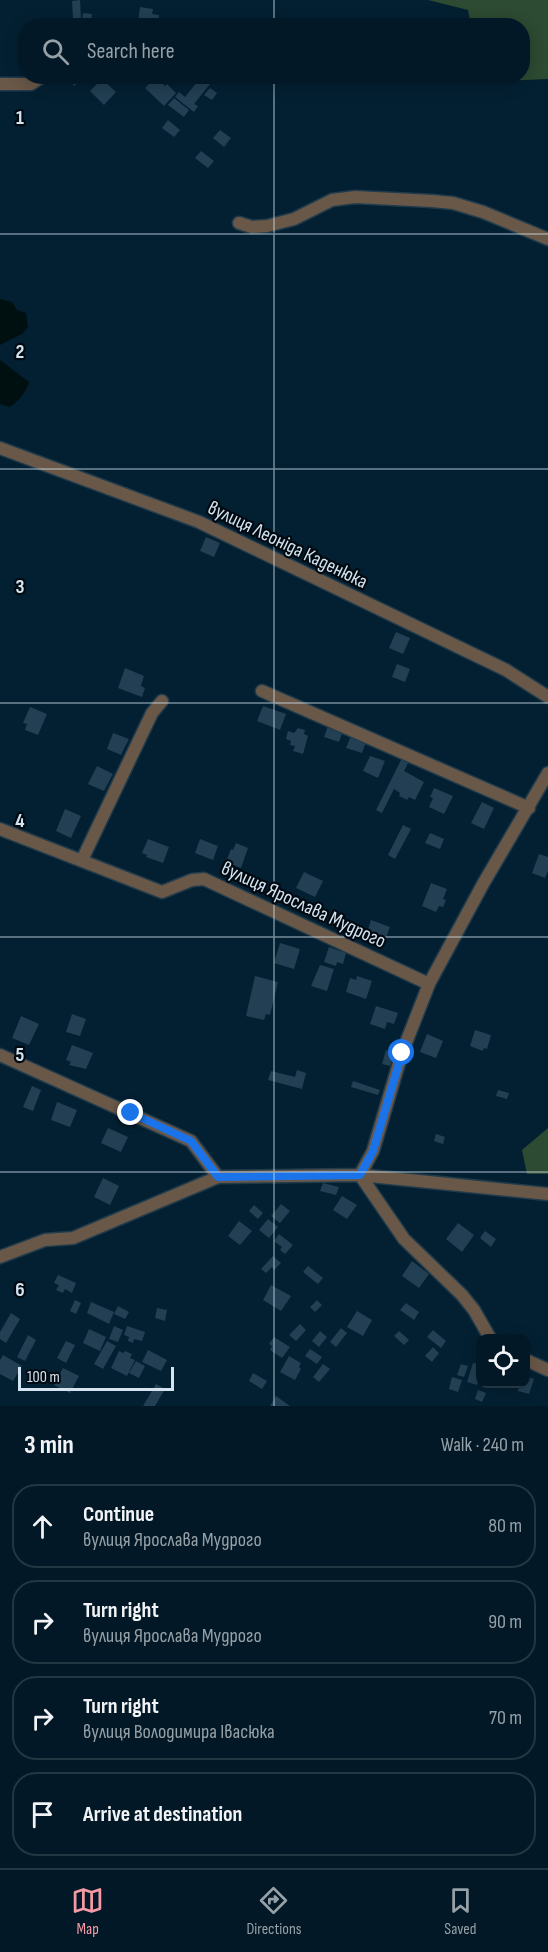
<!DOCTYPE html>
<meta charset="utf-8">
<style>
body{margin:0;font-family:"Sofia Sans Condensed",sans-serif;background:#0c212e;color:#f1f3f6}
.controls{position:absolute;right:18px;bottom:18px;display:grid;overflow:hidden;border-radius:12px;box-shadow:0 3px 15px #0003}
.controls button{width:54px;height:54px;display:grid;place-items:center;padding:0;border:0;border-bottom:2px solid #233743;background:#021826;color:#f1f3f6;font:30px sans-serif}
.scale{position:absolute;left:18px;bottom:15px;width:156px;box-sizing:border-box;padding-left:6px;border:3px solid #d3e3ef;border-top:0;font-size:16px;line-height:21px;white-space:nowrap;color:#d3e3ef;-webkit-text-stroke:4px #010911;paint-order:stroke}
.stop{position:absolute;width:18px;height:18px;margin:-14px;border:4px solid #1a73e8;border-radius:50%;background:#fff}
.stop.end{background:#1a73e8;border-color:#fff;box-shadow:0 2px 6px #0008}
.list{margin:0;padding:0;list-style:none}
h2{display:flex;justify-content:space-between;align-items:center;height:78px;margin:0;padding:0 24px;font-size:26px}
h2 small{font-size:20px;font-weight:400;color:#96a0a7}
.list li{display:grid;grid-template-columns:39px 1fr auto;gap:18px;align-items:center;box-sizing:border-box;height:84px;margin:0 12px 12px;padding:0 12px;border:2px solid #233743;border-radius:24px}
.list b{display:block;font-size:22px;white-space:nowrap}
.list p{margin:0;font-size:20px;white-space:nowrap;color:#96a0a7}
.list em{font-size:20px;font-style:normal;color:#96a0a7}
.icon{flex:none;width:33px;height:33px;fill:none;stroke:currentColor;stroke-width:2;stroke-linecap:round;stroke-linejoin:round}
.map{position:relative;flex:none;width:548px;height:1406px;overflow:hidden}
.search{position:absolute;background:#021826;box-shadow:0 3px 15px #0003;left:18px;right:18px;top:18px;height:66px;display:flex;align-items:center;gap:15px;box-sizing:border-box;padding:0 21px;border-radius:24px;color:#96a0a7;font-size:22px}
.sheet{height:462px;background:#021826}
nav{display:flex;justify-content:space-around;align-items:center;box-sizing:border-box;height:84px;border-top:2px solid #233743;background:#021826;font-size:16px;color:#96a0a7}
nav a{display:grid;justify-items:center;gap:3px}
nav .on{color:#f49aa5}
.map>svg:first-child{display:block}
.green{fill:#2d4a32}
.water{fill:#001010}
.building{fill:#223f53}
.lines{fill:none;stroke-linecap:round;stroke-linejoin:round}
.street-casing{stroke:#203b4c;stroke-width:15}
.street{stroke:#695848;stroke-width:12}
.route{stroke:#1a73e8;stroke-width:8}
.grid{fill:none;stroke:#d3e3ef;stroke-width:1.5;stroke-opacity:0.55}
.labels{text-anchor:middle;stroke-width:4.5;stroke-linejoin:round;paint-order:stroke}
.street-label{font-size:20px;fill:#d3e3ef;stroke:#010911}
.grid-label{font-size:20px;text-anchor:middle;font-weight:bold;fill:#d3e3ef;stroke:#010911;stroke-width:4.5;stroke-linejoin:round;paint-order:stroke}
</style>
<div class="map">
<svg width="548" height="1406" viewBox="0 0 548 1406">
<rect width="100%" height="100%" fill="#032032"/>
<!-- green -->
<path class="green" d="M428,0H548V79L482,82L481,77L522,76V26L471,25L468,10Z
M548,1128V1174H527L522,1150Z"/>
<!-- water -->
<path class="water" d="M0,299L12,302L17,310L26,313L28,327L22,334L0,345Z
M0,360L29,382C28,390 17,404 9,407L0,404Z"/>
<!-- building -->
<path class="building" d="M80,0L81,18L73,19L72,1Z
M140,7L153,9L152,14L159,15L158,26H147V23L138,22Z
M83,13L92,14L91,21L82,20Z
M67,76H80L82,80L74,86Z
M118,76H131L124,84L117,78Z
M156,77L165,86L167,84L176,93L164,106L145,88Z
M201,77L210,84L194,104L198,106L194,112L175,97L179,92L185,97Z
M102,79L116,92L104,105L90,91Z
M210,88L217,93L212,100L204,95Z
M174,98L189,110L184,117L168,105Z
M168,120L180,130L174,137L162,128Z
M220,130L231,138L224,147L213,138Z
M201,151L214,161L208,168L195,158Z
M206,537L220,543L214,557L200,551Z
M396,632L410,638L403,654L389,648Z
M397,664L410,669L405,682L392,677Z
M125,668L144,676L141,686L145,688L142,697L118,688Z
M263,706L286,714L280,730L257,721Z
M30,707L47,714L38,735L25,730L27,724L23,723Z
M328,726L343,731L339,742L324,737Z
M298,728L305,730L304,734L308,736L303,754L293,751L295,746L290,745L291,741L286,739L288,731L294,733Z
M113,733L129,739L121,755L107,749Z
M351,736L366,742L362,753L346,748Z
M370,756L385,761L378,778L363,771Z
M402,758L409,761L404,771L424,782L415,800L409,797L407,800L399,796L400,793L394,789L382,813L376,810Z
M97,766L113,774L104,791L88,784Z
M434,788L453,796L444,814L429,807L433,798L430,797Z
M482,802L494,808L484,829L471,823Z
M65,809L81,816L71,838L56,831Z
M403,825L411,829L395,859L388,855Z
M430,833L444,839L440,849L425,843Z
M148,839L169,847L163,863L146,857L147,855L142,853Z
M200,839L218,846L213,860L195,853Z
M236,843L248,848L241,868L226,862L231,849L233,850Z
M539,854L548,857V871L545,878L532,873Z
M304,872L323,881L315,897L296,888Z
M431,883L447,889L443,899L446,900L443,907L439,906L436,912L422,906Z
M371,920L390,927L384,943L366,936Z
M280,943L300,949L294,969L274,963Z
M329,947L346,953L343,964L337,962L336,966L324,962Z
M320,965L334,969L327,991L311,986Z
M255,976L278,982L270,1015L266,1014L264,1020L246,1016Z
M357,976L372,981L366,999L346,992L350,978L356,980Z
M376,1006L398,1013L394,1024L387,1022L385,1029L370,1024Z
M72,1014L86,1019L80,1036L66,1032Z
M21,1016L39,1024L29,1045L12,1038Z
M475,1030L491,1035L487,1049L484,1048L483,1051L470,1046Z
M427,1034L443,1041L436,1058L420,1052Z
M72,1045L93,1053L86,1069L69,1065L71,1062L66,1060Z
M386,1050L394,1053L390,1066L382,1064Z
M297,1070L306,1073L302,1089L268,1080L271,1071L295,1077Z
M353,1081L380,1090L378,1095L351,1087Z
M32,1086L41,1090L33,1111L23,1107Z
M498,1090L509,1093L507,1099L496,1096Z
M57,1102L77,1110L70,1127L51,1120Z
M108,1128L128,1137L121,1152L101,1143Z
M436,1134L445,1137L443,1144L434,1141Z
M103,1178L119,1186L110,1205L94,1197Z
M323,1183L339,1187L336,1195L320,1191Z
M342,1196L357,1205L347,1219L333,1210Z
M281,1204L290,1211L280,1223L271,1216Z
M254,1205L263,1213L258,1219L249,1211Z
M268,1219L278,1227L269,1238L259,1230Z
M239,1221L252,1231L240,1245L228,1236Z
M458,1223L474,1235L462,1252L446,1239Z
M485,1231L496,1239L491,1247L480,1238Z
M279,1234L293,1245L285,1254L280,1250L282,1247L274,1241Z
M273,1256L281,1263L274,1270L272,1267L266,1273L261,1269Z
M412,1261L429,1274L419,1288L402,1276Z
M308,1266L323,1278L318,1284L303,1272Z
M58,1275L76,1283L72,1293L65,1289L63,1293L56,1290L59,1285L54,1283Z
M271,1285L291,1296L281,1311L263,1300Z
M75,1300L81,1303L76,1314L70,1311Z
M317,1300L322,1305L315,1312L310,1307Z
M91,1302L114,1312L109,1324L87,1313Z
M406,1303L419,1312L414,1320L400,1310Z
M118,1306L129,1312L125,1319L114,1314Z
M157,1308L167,1310L165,1321L155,1318Z
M357,1311L372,1320L363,1336L347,1327Z
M11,1313L20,1319L6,1343L0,1339V1332Z
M300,1324L306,1330L296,1341L289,1335Z
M114,1326L123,1330L118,1342L109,1339Z
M127,1326L145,1332L142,1341L134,1339L133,1343L128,1341L129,1337L124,1335Z
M341,1328L347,1333L336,1347L330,1342Z
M89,1329L106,1337L100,1351L83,1343Z
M433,1330L446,1341L441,1348L427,1337Z
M320,1331L327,1337L319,1347L312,1341Z
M399,1331L409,1340L404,1345L394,1336Z
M28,1335L36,1340L25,1361L17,1357Z
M274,1337L290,1347L282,1358L270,1350L272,1346L269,1344Z
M66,1341L75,1345L66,1363L57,1358Z
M107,1341L116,1346L103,1369L94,1364Z
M433,1347L439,1353L432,1362L425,1356Z
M310,1349L322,1357L317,1364L305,1356Z
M148,1350L167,1360L161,1371L142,1362Z
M119,1351L123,1353L125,1351L132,1354L130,1358L135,1360L127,1376L111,1368Z
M3,1355L22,1366L13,1381L0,1374V1360Z
M289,1356L301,1363L299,1367L301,1369L295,1380L280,1372Z
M136,1361L145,1366L139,1378L129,1373Z
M473,1363L480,1365V1375L477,1385L467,1382Z
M323,1364L330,1369L319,1382L313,1377Z
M461,1364L468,1366L464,1377L457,1375Z
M63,1368L79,1376L70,1393L54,1385Z
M253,1373L267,1381L262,1389L249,1381Z
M526,1376L534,1379L529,1394L518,1391L520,1384H526Z
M452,1377L462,1380L458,1392L449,1389Z
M156,1384L165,1389L155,1406H143Z
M478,1390L486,1393L482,1402L475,1399Z
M276,1396L290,1406H270Z"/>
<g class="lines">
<defs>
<path id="street" d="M0,84H31L43,76
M239,223L252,227L267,226L294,219L332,200L355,197L432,201L453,203L483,212L548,239
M0,448L199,522L506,670L548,697
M262,691L529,808
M0,829L162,892L192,880L204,879L429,984
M82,860L152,713L162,701
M0,1055L191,1141L218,1177
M0,1257L45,1240L73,1238L218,1177L360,1175L548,1194
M490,1338L474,1310L462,1295L404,1239L360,1175L373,1151L402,1053L429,984L483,884L548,773
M526,1360L548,1370"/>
</defs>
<!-- street casing -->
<use href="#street" class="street-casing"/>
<!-- street -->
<use href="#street" class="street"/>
</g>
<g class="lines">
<!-- route -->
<path class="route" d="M131,1113L191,1141L218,1177L360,1175L373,1151L402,1053"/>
</g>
<!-- grid -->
<path class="grid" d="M274,0V26M274,76V1406M0,234H548M0,469H548M0,703H548M0,937H548M0,1172H548"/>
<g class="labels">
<!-- street labels -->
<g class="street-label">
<text transform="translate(288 544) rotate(26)" y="7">вулиця Леоніда Каденюка</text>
<text transform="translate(304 904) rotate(25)" y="7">вулиця Ярослава Мудрого</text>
</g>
</g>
<g class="grid-label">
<text x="20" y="124">1</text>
<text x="20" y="358">2</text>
<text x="20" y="593">3</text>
<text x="20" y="827">4</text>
<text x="20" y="1061">5</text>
<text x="20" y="1296">6</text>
</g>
</svg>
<div class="controls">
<button><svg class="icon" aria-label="locate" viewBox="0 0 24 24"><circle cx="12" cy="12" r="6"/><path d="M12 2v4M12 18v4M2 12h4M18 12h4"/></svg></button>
</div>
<div class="scale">100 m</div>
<div class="stop" style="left:402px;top:1053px"></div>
<div class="stop end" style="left:131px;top:1113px"></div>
<div class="search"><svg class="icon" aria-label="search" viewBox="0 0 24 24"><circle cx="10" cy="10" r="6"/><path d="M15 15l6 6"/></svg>Search here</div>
</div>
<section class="sheet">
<h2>3 min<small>Walk · 240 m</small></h2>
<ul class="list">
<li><svg class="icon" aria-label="ahead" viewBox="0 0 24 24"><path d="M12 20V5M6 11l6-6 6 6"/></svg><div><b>Continue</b><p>вулиця Ярослава Мудрого</p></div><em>80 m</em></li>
<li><svg class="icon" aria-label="right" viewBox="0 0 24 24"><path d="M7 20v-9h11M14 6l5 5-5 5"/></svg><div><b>Turn right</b><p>вулиця Ярослава Мудрого</p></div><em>90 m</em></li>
<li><svg class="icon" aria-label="right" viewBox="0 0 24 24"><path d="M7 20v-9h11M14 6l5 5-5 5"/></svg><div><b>Turn right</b><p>вулиця Володимира Івасюка</p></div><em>70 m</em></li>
<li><svg class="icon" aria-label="arrive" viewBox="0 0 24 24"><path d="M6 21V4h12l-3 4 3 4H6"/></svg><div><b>Arrive at destination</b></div></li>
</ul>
</section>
<nav>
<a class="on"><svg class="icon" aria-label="map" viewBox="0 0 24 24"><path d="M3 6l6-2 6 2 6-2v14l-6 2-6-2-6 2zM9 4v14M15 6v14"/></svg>Map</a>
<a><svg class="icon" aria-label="directions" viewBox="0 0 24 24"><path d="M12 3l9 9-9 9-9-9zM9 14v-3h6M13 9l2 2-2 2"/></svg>Directions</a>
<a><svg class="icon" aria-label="saved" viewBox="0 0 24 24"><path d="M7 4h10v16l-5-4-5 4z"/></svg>Saved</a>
</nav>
